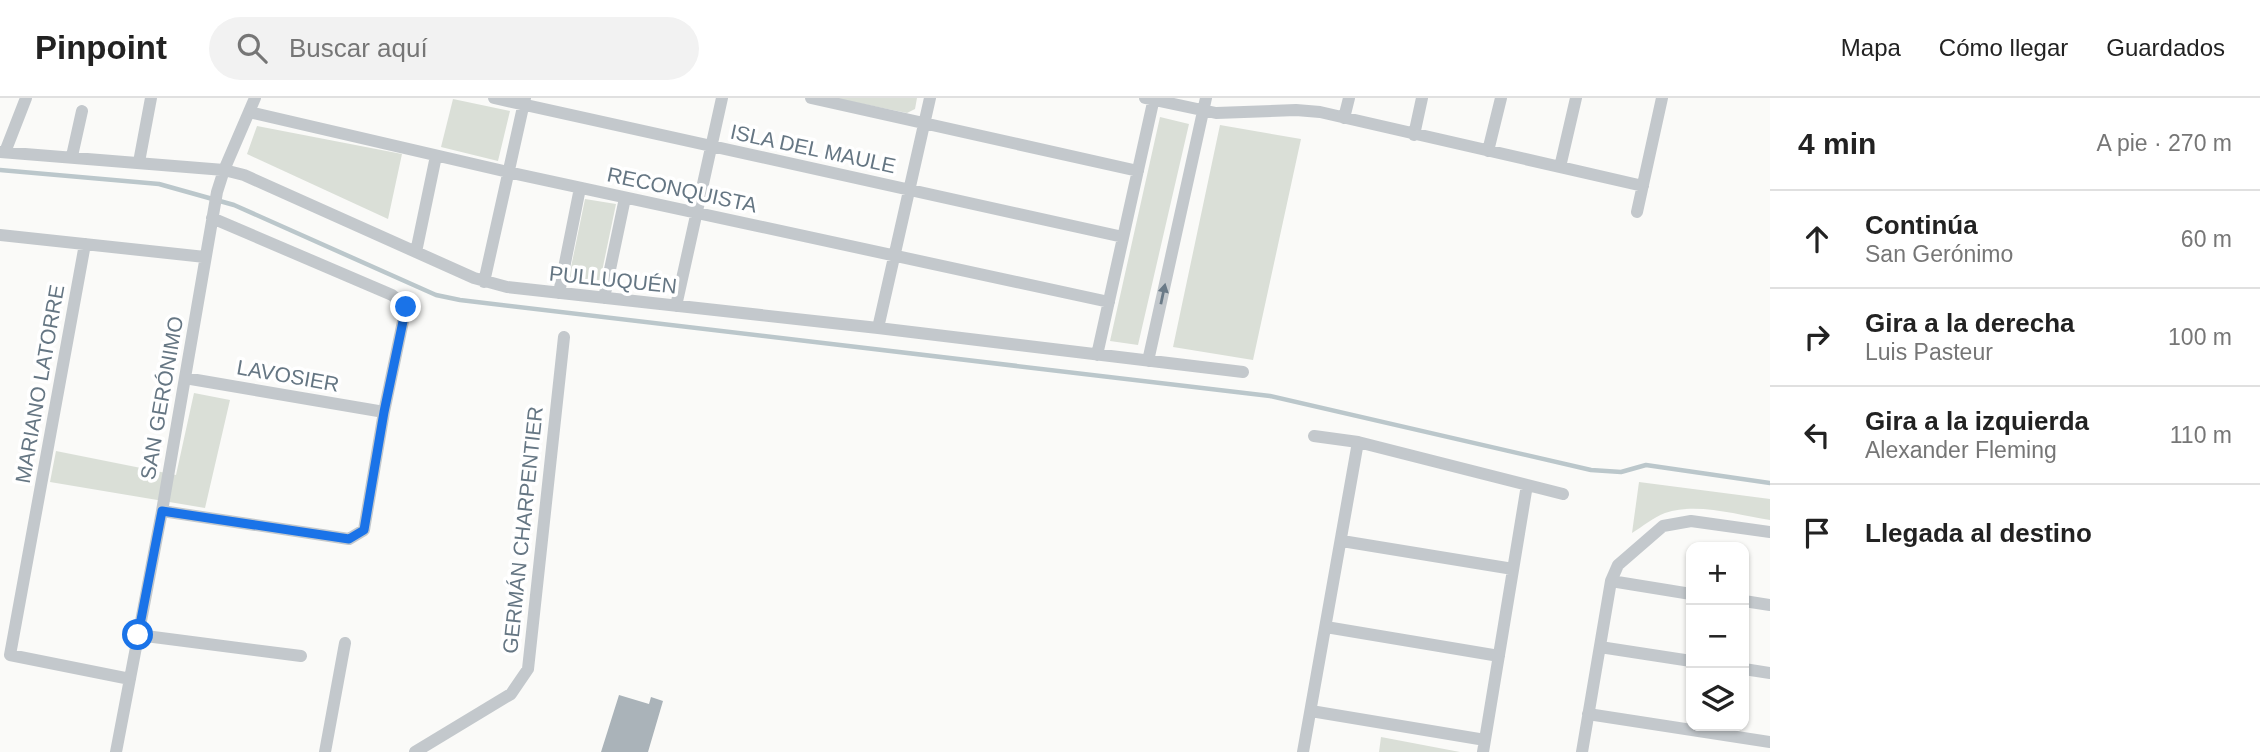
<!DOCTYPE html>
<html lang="es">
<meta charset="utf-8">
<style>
body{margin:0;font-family:Helvetica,sans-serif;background:#f2f2f2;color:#222}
.controls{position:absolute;right:21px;bottom:21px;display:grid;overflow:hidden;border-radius:14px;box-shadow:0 2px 5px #0004}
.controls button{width:63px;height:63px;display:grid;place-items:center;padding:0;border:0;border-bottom:2px solid #e0e0e0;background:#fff;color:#222;font:35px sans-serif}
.stop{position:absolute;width:21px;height:21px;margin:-16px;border:5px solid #1a73e8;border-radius:50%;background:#fff}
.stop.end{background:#1a73e8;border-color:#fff;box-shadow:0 2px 7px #0008}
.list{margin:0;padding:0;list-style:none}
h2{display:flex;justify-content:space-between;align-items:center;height:91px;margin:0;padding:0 28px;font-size:30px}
h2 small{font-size:23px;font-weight:400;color:#767676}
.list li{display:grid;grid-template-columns:46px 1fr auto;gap:21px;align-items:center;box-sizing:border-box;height:98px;padding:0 28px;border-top:2px solid #e0e0e0}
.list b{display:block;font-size:26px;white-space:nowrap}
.list p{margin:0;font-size:23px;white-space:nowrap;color:#767676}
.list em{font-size:23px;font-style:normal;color:#767676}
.icon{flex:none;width:38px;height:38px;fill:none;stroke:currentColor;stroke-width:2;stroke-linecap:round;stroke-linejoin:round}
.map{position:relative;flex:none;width:1770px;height:654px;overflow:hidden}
header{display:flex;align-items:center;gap:42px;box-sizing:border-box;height:98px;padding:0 35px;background:#fff;border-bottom:2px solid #e0e0e0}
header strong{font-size:33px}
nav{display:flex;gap:38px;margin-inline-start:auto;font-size:24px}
.search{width:490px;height:63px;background:#f2f2f2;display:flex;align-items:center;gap:18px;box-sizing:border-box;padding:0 24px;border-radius:38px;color:#767676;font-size:26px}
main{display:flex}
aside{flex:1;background:#fff}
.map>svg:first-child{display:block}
.green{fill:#dadfd7}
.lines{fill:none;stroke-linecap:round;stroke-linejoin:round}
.stream{stroke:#bbc7cb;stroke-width:4.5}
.building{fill:#aab3b9}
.street{stroke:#c3c8cc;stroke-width:12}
.oneway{fill:#6a7a87}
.route{stroke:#1a73e8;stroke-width:9}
.labels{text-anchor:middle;stroke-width:7;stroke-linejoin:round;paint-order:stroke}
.street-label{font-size:21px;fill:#657683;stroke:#fff}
</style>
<header>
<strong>Pinpoint</strong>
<div class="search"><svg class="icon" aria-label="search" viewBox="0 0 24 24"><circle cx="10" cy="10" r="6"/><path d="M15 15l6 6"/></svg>Buscar aquí</div>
<nav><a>Mapa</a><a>Cómo llegar</a><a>Guardados</a></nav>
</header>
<main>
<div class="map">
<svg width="1770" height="654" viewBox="0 0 1770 654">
<rect width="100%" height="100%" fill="#fafaf8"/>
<!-- green -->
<path class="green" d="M834,0H917L915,11L907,15Z
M453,1L510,13L498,63L441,49Z
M1160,19L1189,26L1138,247L1110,243Z
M1220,27L1301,41L1253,262L1173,249Z
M257,28L402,56L388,121L247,56Z
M585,101L616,106L600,183L569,179Z
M194,295L230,302L205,410L50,384L56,353L176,377Z
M1639,384L1770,401V422C1738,417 1697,404 1665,415C1654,419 1642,429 1632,435Z
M1381,639L1460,654H1379Z"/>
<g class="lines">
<!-- stream -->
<path class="stream" d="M0,72L159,86L234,107L436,197L460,202L1270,298L1591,372L1621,374L1646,367L1770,385"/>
</g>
<!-- building -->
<path class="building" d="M619,597L649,606L651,599L663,603L648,654H601Z"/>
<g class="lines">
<!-- street -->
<path class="street" d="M494,0L1123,139
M811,0L1138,73
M1145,0L1216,15L1296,12L1320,14L1643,88
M249,14L508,74L1109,204
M1344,20L1349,0
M1414,37L1422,0
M1488,53L1501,0
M0,54L224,72L244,77L474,180L507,189L878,230L1243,274
M5,54L26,0
M72,58L82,13
M139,64L151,0
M1560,69L1576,0
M1637,114L1662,0
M0,137L205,159
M85,146L10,557L130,581
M416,154L436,58
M484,184L525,0
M559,195L580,90
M604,200L625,100
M676,208L722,0
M878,230L930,0
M1097,257L1154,0
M1148,263L1206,0
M185,280L384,314
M1314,338L1358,344L1563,396
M162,413L349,441L364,432L384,314L406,209L392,197L212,120
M1342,443L1513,471
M1611,483L1691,496
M1744,503L1770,507
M1326,529L1499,558
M138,537L301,558
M1600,549L1691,563
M1744,571L1770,575
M1311,613L1485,642
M1588,616L1770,644
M116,654L162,413L217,94L224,72L255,0
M325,654L345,545
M415,654L511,596L528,571L564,239
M1303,654L1358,344
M1483,654L1527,387
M1582,654L1611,483L1618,467L1663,428L1691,423L1770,434"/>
</g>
<!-- one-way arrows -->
<defs><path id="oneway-solid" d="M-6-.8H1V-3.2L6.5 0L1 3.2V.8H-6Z" transform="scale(1.75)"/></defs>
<use class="oneway" href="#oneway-solid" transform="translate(1163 196) rotate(-78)"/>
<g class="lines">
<!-- route -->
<path class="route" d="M138,537L162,413L349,441L364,432L384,314L406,209"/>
</g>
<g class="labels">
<!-- street labels -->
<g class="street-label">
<text transform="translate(813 51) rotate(12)" y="7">ISLA DEL MAULE</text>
<text transform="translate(682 92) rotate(12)" y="7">RECONQUISTA</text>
<text transform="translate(613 182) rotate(6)" y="7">PULLUQUÉN</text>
<text transform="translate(288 278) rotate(10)" y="7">LAVOSIER</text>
<text transform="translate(40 286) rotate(-80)" y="7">MARIANO LATORRE</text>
<text transform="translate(162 300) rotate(-80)" y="7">SAN GERÓNIMO</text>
<text transform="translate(523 432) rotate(-84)" y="7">GERMÁN CHARPENTIER</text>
</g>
</g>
</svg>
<div class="controls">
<button>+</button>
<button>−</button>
<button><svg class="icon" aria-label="layers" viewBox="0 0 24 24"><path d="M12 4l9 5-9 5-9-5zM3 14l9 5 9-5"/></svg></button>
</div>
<div class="stop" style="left:138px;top:537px"></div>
<div class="stop end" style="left:406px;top:209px"></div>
</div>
<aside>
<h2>4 min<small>A pie · 270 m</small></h2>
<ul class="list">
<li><svg class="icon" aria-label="ahead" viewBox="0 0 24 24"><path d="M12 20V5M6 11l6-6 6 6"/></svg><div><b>Continúa</b><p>San Gerónimo</p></div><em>60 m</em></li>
<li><svg class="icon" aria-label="right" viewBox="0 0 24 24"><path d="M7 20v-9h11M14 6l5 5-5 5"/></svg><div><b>Gira a la derecha</b><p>Luis Pasteur</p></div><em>100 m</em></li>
<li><svg class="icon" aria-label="left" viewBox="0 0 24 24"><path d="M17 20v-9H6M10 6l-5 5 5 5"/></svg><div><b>Gira a la izquierda</b><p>Alexander Fleming</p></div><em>110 m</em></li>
<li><svg class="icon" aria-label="arrive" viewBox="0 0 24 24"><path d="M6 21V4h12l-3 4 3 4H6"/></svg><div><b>Llegada al destino</b></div></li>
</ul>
</aside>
</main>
